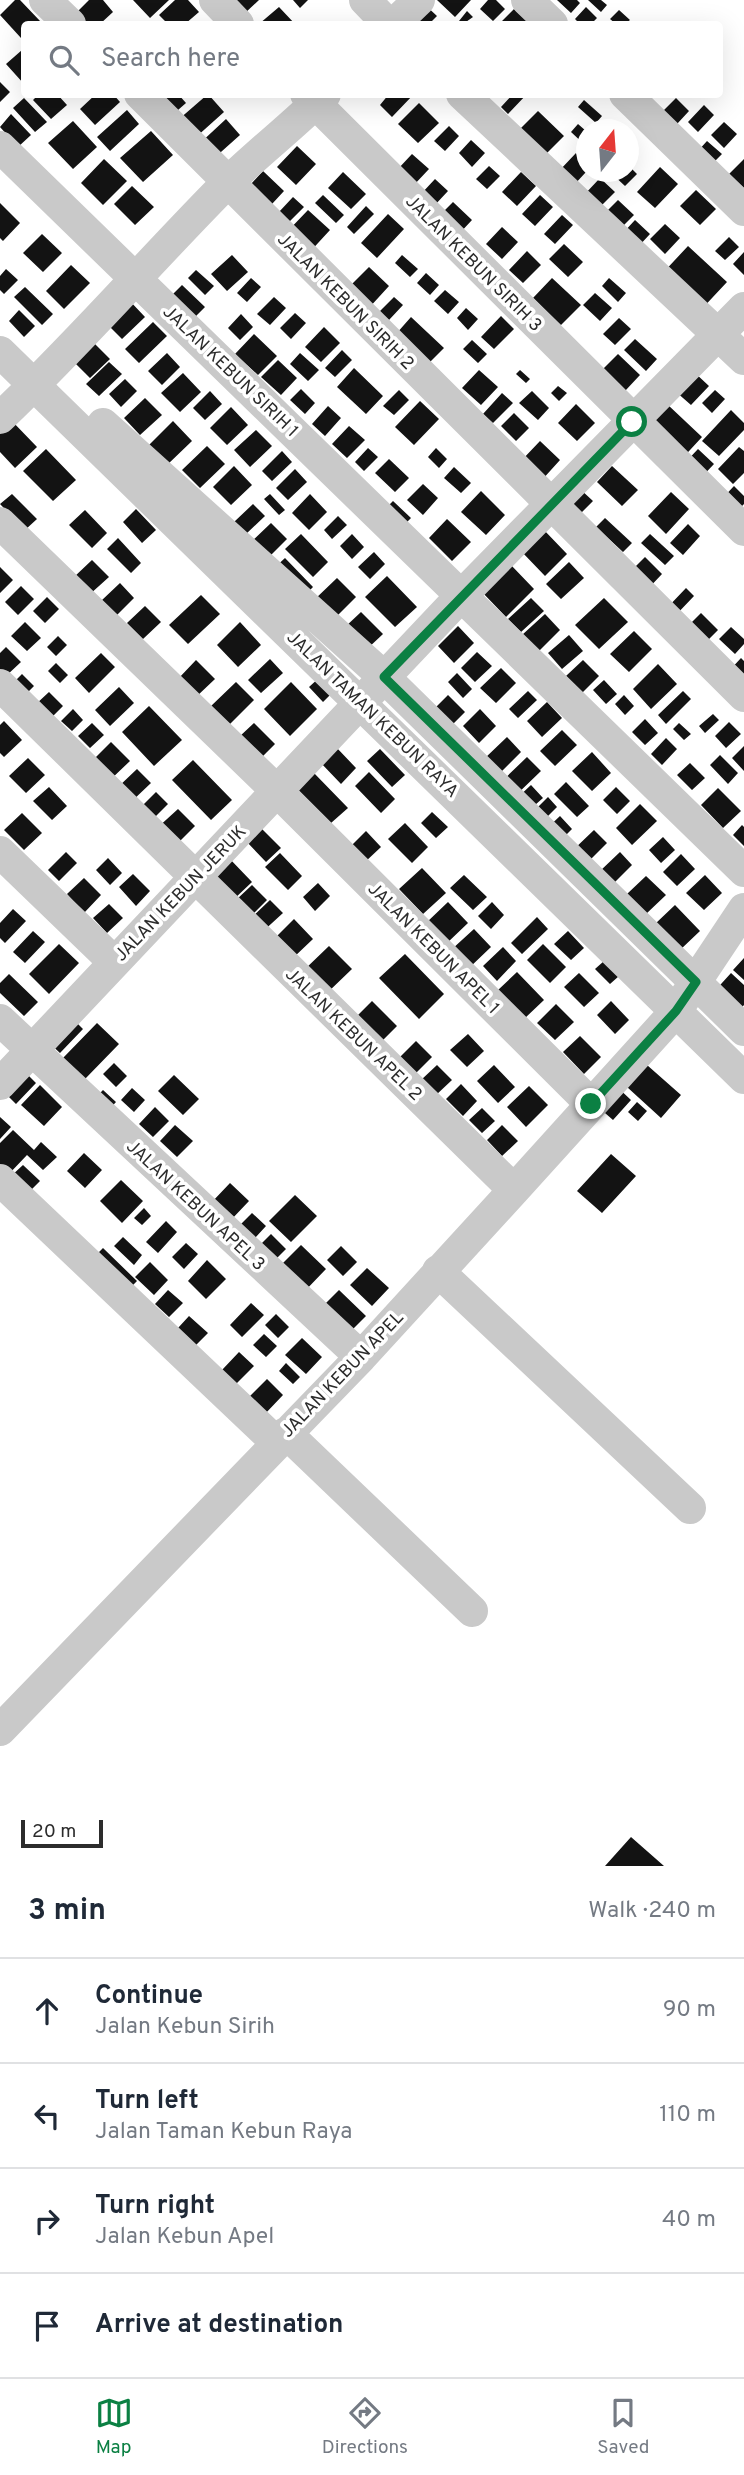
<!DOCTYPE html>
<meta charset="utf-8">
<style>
body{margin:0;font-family:Overpass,sans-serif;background:#f2f2f3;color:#1f2937}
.compass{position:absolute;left:576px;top:119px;width:63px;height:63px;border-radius:50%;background:#fff;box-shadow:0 7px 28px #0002;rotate:17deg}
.scale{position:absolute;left:21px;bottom:18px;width:82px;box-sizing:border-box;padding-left:7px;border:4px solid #2c2c2c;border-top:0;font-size:19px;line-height:24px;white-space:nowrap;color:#2c2c2c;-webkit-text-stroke:5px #fff;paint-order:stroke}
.stop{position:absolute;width:21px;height:21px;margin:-16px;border:5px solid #0b8043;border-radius:50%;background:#fff}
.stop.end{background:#0b8043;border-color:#fff;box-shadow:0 2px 7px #0008}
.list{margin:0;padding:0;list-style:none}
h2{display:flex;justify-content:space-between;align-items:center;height:91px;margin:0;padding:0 28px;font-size:30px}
h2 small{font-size:23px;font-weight:400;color:#747a83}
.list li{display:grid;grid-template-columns:46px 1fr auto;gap:21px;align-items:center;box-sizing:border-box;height:105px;padding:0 28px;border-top:2px solid #e0e1e3}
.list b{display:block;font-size:26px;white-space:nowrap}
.list p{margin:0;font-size:23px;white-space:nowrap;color:#747a83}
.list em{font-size:23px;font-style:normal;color:#747a83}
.icon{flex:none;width:38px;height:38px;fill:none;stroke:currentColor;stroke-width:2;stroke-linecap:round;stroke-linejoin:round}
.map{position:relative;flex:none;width:744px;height:1866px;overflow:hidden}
.search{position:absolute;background:#fff;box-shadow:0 7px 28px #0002;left:21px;right:21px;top:21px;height:77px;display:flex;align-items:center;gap:18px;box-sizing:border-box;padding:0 24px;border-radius:7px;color:#747a83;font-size:26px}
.sheet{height:511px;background:#fff}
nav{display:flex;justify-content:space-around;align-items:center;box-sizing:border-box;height:98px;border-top:2px solid #e0e1e3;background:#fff;font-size:19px;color:#747a83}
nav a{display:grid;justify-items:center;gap:4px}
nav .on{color:#0b8043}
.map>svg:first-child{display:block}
.building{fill:#131313}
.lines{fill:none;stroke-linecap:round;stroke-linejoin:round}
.minor{stroke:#c9c9c9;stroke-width:32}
.route{stroke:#0b8043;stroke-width:9}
.labels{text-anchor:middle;stroke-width:7;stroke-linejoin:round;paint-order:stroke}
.street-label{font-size:18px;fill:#2c2c2c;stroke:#fff}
</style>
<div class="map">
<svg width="744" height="1866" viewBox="0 0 744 1866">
<rect width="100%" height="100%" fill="#fff"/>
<!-- building -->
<path class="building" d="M15,0H20L40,21L36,24H24V35L21,38L0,15Z
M89,0H103L113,12L100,24H87L76,13Z
M133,0H169L150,18Z
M175,0H188L199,12L185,24H168L159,15Z
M230,0H259L244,14Z
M293,0H308L300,8Z
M437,0H471L455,17Z
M488,0H496L505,9L493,21L480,9Z
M557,0H577L580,3L571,13Z
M588,0H601L607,5L601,12Z
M423,3L437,16L429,24H411Z
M279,7L295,24H259Z
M586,7L597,18L591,24H580L575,19Z
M514,9L530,24H499Z
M619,10L630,20L625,24H616L610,19Z
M467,11L473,17L463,24L459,21Z
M22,50L24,53V84L6,64Z
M0,82L10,92L0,102Z
M39,94H57L67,105L51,119L33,100Z
M96,94H113L120,102L95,125L80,109Z
M155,94H178L186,103L170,117Z
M208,94L224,112L195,138L178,120Z
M389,94H414L392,117L380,105Z
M513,94H527L508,114L501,107Z
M24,98L47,122L35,132L13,108Z
M676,98L689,111L677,124L663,111Z
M584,100L602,116L596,123L578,107Z
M419,103L439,123L418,143L398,124Z
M704,105L714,115L698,132L688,122Z
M127,110L139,124L110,151L97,137Z
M538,111L564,136L545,155L519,130Z
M11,114L31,135L18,147L0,127Z
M226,119L240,135L212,160L198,145Z
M73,121L97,147L73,169L48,143Z
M612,121L621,130H604Z
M724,122L737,134L724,148L711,135Z
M578,124L586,131V146L571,132Z
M449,126L459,136L445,151L434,141Z
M151,131L173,155L143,182L120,158Z
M471,140L485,153L472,167L459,153Z
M707,141L722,154L711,165L697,152Z
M297,146L316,164L296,185L277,167Z
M576,153L586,163V172L574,185L559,171Z
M412,154L429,169L413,186L397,170Z
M104,159L127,181L103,205L81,183Z
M744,159V188L729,174Z
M628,165L637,174L625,186L610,172H628Z
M489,166L500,176L487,189L476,179Z
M660,167L678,184L655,208L637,192Z
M263,171L284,191L272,204L251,184Z
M343,172L366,194L351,209L328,188Z
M521,172L536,186L517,206L502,192Z
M600,178L615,192L598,209L584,195Z
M435,179L448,191L434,206L421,194Z
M132,186L154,207L135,225L114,204Z
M696,190L716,209L700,225L680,206Z
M323,195L344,215L336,223L315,203Z
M540,195L553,207L535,226L522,214Z
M293,197L304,207L289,222L278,213Z
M618,200L634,215L614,235L598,220Z
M453,202L472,220L458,235L439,216Z
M0,203L20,223L3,241L0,238Z
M366,206L374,214L354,234L347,227Z
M308,210L330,230L307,255L285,234Z
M388,214L404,229L377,258L361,243Z
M562,215L573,225L555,244L544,234Z
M635,220L650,234L637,248L622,234Z
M665,224L680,238L665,254L650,239Z
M502,227L518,242L502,259L486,244Z
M42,234L62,253L43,272L23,253Z
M729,237L739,247L725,260L715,251Z
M564,244L583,262L568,277L549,259Z
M688,246L727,282L698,313L660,276Z
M527,251L541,265L523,283L509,270Z
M744,252V275L733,264Z
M232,255L248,272L227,291L211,274Z
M402,255L418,269L410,277L395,263Z
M71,265L90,283L64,309L46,291Z
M369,267L389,286L368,309L347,289Z
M6,269L18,280L4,294L0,290V276Z
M196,270L214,286L205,295L188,278Z
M426,273L439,285L430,295L417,283Z
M251,278L261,287L247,302L237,293Z
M552,278L581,305L561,325L533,298Z
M609,278L626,293L618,302L602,286Z
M182,285L205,307L193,319L170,297Z
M25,287L53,314L42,325L14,297Z
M445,290L459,302L448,314L434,301Z
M595,293L612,308L600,321L583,305Z
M274,297L286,308L270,325L257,314Z
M394,297L403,305L389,320L379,312Z
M128,299L145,317L122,339L105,322Z
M466,308L478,319L468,330L457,318Z
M19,310L35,326L24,337L9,321Z
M295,313L306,323L291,339L280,328Z
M241,314L253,327L240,340L228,328Z
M501,316L514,329L494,349L481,337Z
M411,317L444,348L428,364L396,334Z
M619,318L631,329L615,345L603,334Z
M153,322L167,336L139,363L125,349Z
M324,327L340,343L321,362L305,347Z
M254,334L277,356L258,375L235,354Z
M635,339L657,359L646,371L624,350Z
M472,340L487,354L478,363L463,349Z
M95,344L110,359L90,378L75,363Z
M342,350L352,360L335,377L325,368Z
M167,353L180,367L162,385L148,371Z
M300,353L319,370L308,381L290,364Z
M618,354L640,375L625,391L602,370Z
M278,360L297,378L281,395L261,377Z
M109,362L122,374L99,396L86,384Z
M354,368L383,396L366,414L337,387Z
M479,370L498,387L481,405L462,388Z
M520,370L530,379L526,383L516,374Z
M694,372L709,386L691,405L675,391Z
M183,373L201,392L180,412L161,393Z
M125,379L137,391L121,407L109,394Z
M558,386L567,393L559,401L551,393Z
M301,389L315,403L305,414L290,400Z
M399,390L409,400L394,415L383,406Z
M715,390L725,399L712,413L702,403Z
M210,391L222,404L205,420L193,408Z
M532,391L549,408L538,420L519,403Z
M502,393L513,403L493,423L483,414Z
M145,398L162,415L140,435L124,418Z
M420,401L439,419L414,445L395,427Z
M576,404L595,423L577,441L558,423Z
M667,404L702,437L678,463L642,430Z
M328,406L341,418L325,436L312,424Z
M231,407L248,425L227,445L210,428Z
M731,410L744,423V430L719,456L702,441Z
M514,413L529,428L516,441L501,426Z
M10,419L37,447L15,468L0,452V429Z
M173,421L192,441L166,466L148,446Z
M349,426L365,440L347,458L332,444Z
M256,430L272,446L250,467L234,450Z
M540,441L560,460L541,481L521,461Z
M207,446L225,464L200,488L182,470Z
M739,447L744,451V473L733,484L718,469Z
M368,448L378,457L364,471L355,462Z
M436,448L447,459L439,468L428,457Z
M46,449L76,480L53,501L23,471Z
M698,449L714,464L696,483L680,468Z
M282,451L292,462L272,481L262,471Z
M389,459L409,478L395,492L375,473Z
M234,466L252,485L231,505L213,487Z
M612,466L638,490L622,506L597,482Z
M454,467L471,483L461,493L444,478Z
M295,469L307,482L288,500L276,488Z
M423,484L438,498L423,515L407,500Z
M734,486L744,496V504L733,515L719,502Z
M580,489L593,501L580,514L567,502Z
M481,491L505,515L486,535L461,512Z
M671,492L689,509L666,534L648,516Z
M12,494L37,519L25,530L0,504Z
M270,494L285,510L279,515L264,499Z
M310,494L327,512L309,530L292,513Z
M393,501L411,518L402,527L384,510Z
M253,504L265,516L246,534L234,522Z
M136,509L156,530L142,543L123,522Z
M85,510L107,533L92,548L69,525Z
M338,516L347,525L332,539L324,530Z
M605,518L632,543L623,552L596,527Z
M447,519L471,542L452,561L429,538Z
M271,523L287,539L268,558L251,542Z
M688,524L700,536L683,555L670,543Z
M543,529L567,554L545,576L521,551Z
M301,534L328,562L313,577L285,549Z
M352,534L364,547L352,559L340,546Z
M650,534L674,556L665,565L641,543Z
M118,538L141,563L131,573L107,549Z
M374,552L385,564L370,579L358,567Z
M645,557L662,574L645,592L627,575Z
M285,558L313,587L300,600L271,571Z
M92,560L109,577L89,595L73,578Z
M569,562L584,578L561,599L546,584Z
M510,564L534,589L506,617L481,591Z
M0,567L13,580L0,593Z
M387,576L417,607L395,627L365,597Z
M337,578L356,597L332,621L313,601Z
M120,583L134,598L116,616L101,601Z
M21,586L34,599L18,615L5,602Z
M686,588L694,596L674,617L666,609Z
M201,595L220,614L188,644L169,625Z
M47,597L59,609L45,623L33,611Z
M531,598L544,611L521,632L508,619Z
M604,598L628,622L599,649L575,625Z
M145,606L161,622L143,639L127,623Z
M361,612L383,634L366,650L344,628Z
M701,613L718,630L703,645L685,629Z
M545,614L560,630L538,652L522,635Z
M25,622L41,638L27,651L11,636Z
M240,622L261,645L238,667L217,645Z
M458,626L474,643L454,663L438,646Z
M731,627L744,639V644L735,654L719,639Z
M634,631L652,649L629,672L610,654Z
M569,635L583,651L562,669L548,653Z
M58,636L67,645L56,656L47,647Z
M6,647L21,662L6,676L0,670V653Z
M477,652L492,666L475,682L461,668Z
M101,653L115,667L89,693L75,678Z
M741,658L744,661V685L729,671Z
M270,659L283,673L261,693L248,680Z
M196,660L215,679L196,697L178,679Z
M583,660L599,676L582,693L566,676Z
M56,663L68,675L60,683L48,671Z
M658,664L677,684L651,709L633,689Z
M501,668L516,683L496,703L480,688Z
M457,673L472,689L463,698L448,682Z
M22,674L34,686L22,698L10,686Z
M320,677L334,691L323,702L309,687Z
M604,680L617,694L606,704L593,690Z
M236,682L254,700L228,726L210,707Z
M291,682L317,709L290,736L264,709Z
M119,687L134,703L110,726L95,710Z
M528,691L537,700L518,718L509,709Z
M683,691L691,699L666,724L658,715Z
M49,692L63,706L49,720L35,705Z
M448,695L465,712L452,725L435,708Z
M624,695L634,706L625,715L615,704Z
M547,702L562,718L542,737L527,721Z
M149,706L182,740L154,766L122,732Z
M73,709L83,720L72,731L61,721Z
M480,709L496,726L479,743L463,726Z
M713,714L719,720L705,733L699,726Z
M645,719L658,733L645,745L632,732Z
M4,721L22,740L4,757L0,753V725Z
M729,722L741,734L726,748L715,736Z
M92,723L104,735L90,748L78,736Z
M254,723L275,744L260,759L239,737Z
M679,723L691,734L684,740L673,729Z
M562,730L577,745L555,766L540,751Z
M507,737L521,752L499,774L484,759Z
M666,738L677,749L662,765L651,754Z
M111,742L130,761L109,781L91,762Z
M744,746V771L732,758Z
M336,747L356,768L341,784L320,762Z
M380,749L405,775L392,787L367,761Z
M592,752L611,773L592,791L572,771Z
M720,755L738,773L728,784L710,765Z
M527,757L541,771L512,799L498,785Z
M28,758L45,775L26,793L9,776Z
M193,760L232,800L211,820L172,780Z
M690,763L705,778L692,790L677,775Z
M137,769L151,783L131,802L117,788Z
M313,772L348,808L331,823L296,788Z
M369,772L395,799L381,813L355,786Z
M566,782L589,806L577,817L554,794Z
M531,785L543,798L527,812L515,800Z
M49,787L67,806L52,820L33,801Z
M616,787L630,801L617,814L603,800Z
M718,788L741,811L723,828L701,805Z
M156,792L168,804L152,820L140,808Z
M548,797L557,807L538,826L529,816Z
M640,804L657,821L632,845L616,828Z
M178,809L195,826L174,847L156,829Z
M432,812L448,827L436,838L421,823Z
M22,813L42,833L24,850L4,830Z
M560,816L572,829L556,845L543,832Z
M405,823L428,847L412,863L388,839Z
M742,825L744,827V846L733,835Z
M260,827L281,848L266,862L246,841Z
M594,830L607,843L584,866L571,852Z
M366,831L381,847L364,863L349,848Z
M663,837L675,850L661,863L649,850Z
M66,852L77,863L59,881L48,870Z
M620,852L632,865L612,885L599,872Z
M280,853L302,876L288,890L265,867Z
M681,854L695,869L677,886L663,872Z
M228,857L252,882L232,901L209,876Z
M108,858L122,873L110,885L96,870Z
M422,868L446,893L423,914L399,889Z
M133,874L150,891L136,906L119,887Z
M464,875L487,897L473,910L450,888Z
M705,875L722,893L704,910L686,893Z
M646,876L666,895L646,914L627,894Z
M84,878L101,895L84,913L67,894Z
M318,883L330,896L315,911L303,897Z
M252,885L267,900L251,916L236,900Z
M270,900L283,913L260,934L247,922Z
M448,902L468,923L446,944L426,923Z
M492,902L504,915L491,929L478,916Z
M109,904L123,918L107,933L93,918Z
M675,905L700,931L680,950L655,924Z
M13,909L26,921L5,943L0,938V923Z
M537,917L548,929L522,954L511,943Z
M294,919L313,939L293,958L274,939Z
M474,929L491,947L468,969L451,950Z
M33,931L45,942L25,963L13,952Z
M568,931L584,948L571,960L554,944Z
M59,944L79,963L49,994L29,974Z
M543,944L566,967L550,983L527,960Z
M329,946L352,969L326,994L303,971Z
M503,947L516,961L497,981L483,966Z
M405,954L444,994L419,1019L379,978Z
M744,958V980L733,970Z
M604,961L619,976L610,984L595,969Z
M517,972L544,1000L524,1019L497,991Z
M579,973L599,993L584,1007L564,987Z
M731,973L744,985V1005L735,1015L712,994Z
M9,974L38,1002L24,1016L0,993V983Z
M372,1001L397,1026L383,1040L358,1015Z
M611,1001L629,1020L615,1034L597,1015Z
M556,1004L574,1022L555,1040L537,1023Z
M70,1016L83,1029L60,1053L46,1040Z
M97,1023L119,1044L85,1079L63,1058Z
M468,1034L484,1051L467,1067L450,1050Z
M580,1036L601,1057L584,1074L563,1052Z
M416,1041L432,1057L412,1077L396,1061Z
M114,1063L127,1076L116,1087L103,1074Z
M437,1065L452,1080L435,1096L420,1081Z
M494,1065L515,1087L498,1103L477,1081Z
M647,1065L681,1095L661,1118L627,1087Z
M23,1070L36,1083L16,1104L3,1091Z
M174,1075L199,1099L183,1115L158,1091Z
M461,1084L477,1101L463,1116L446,1099Z
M40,1085L62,1107L44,1126L21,1105Z
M615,1085L631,1100L613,1120L597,1106Z
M529,1086L548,1105L526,1127L507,1107Z
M132,1088L145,1100L134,1112L121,1100Z
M103,1090L116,1102L106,1113L93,1100Z
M637,1102L647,1111L638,1121L628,1112Z
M155,1107L169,1121L153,1137L139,1124Z
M482,1108L495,1121L482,1133L469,1120Z
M0,1117L11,1127L0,1139Z
M175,1125L193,1141L177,1157L160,1141Z
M502,1125L518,1141L502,1156L487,1140Z
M13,1130L34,1150L41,1142L57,1157L43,1170L27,1155L7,1176L0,1169V1143Z
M84,1153L102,1170L85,1188L67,1171Z
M611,1154L636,1176L602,1213L577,1191Z
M23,1165L40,1181L27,1194L10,1177Z
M121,1180L143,1201L122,1223L100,1201Z
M230,1183L249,1201L230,1221L211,1203Z
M295,1195L317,1216L291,1242L269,1221Z
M144,1208L151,1216L142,1225L134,1218Z
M252,1213L266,1226L255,1238L241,1224Z
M166,1221L177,1232L158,1253L146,1242Z
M271,1234L286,1249L269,1266L254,1251Z
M123,1237L142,1255L134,1265L114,1246Z
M186,1243L198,1254L184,1269L172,1257Z
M301,1245L326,1269L302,1294L276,1270Z
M341,1246L357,1262L343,1276L327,1260Z
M103,1248L137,1281L125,1293L91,1260Z
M207,1260L226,1279L206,1299L188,1281Z
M150,1262L168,1280L154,1295L135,1277Z
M367,1268L389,1288L372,1306L350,1285Z
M168,1290L183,1303L169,1317L155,1304Z
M339,1290L366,1316L349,1333L322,1307Z
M251,1303L264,1315L242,1337L230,1325Z
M276,1314L289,1327L278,1338L265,1325Z
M189,1316L208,1333L196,1345L178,1328Z
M264,1334L277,1346L266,1357L253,1345Z
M302,1338L322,1357L306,1374L285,1355Z
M239,1352L254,1366L236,1384L222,1370Z
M286,1363L300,1377L293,1384L279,1371Z
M267,1379L283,1395L264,1415L247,1399Z
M631,1837L664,1866H605Z"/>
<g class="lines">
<!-- minor -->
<path class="minor" d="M45,0L70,24
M215,0L238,24
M365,0L388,24
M527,0L552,24
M394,24L419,0
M140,94L744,696
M306,94L744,530
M462,94L744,359
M625,94L744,210
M0,147L744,871
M0,352L744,1078
M0,418C77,345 147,264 222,188C255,155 292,127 325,94
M103,424L384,677L744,1030
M0,523L277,791L591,1104
M0,685L514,1190
M0,852L114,962
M0,1020L361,1357
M0,1084L462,595L744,308
M0,1180L277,1443
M438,1271L690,1508
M286,1433L472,1611
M0,1730L361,1357L514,1190L676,1011L744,909"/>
</g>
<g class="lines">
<!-- route -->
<path class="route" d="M591,1104L676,1011L696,982L384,677L632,422"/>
</g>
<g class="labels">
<!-- street labels -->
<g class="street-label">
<text transform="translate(474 263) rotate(45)" y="6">JALAN KEBUN SIRIH 3</text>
<text transform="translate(346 301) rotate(45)" y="6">JALAN KEBUN SIRIH 2</text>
<text transform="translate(231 371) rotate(44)" y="6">JALAN KEBUN SIRIH 1</text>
<text transform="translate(373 714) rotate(44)" y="6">JALAN TAMAN KEBUN RAYA</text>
<text transform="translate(180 893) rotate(-46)" y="6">JALAN KEBUN JERUK</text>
<text transform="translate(434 948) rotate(45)" y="6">JALAN KEBUN APEL 1</text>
<text transform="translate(354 1034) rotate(44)" y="6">JALAN KEBUN APEL 2</text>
<text transform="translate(196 1205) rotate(43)" y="6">JALAN KEBUN APEL 3</text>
<text transform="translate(342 1374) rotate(-46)" y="6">JALAN KEBUN APEL</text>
</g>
</g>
</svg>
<svg class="compass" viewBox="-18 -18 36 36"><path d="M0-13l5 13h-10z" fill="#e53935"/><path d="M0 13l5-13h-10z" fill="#747a83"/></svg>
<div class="scale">20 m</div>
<div class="stop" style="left:632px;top:422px"></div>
<div class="stop end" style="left:591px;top:1104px"></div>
<div class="search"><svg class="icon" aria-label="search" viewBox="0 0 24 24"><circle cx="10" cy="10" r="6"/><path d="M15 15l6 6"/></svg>Search here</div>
</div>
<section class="sheet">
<h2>3 min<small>Walk · 240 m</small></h2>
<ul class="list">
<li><svg class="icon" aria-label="ahead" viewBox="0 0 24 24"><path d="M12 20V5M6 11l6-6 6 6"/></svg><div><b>Continue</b><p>Jalan Kebun Sirih</p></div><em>90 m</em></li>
<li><svg class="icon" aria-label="left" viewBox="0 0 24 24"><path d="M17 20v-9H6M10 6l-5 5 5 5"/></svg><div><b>Turn left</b><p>Jalan Taman Kebun Raya</p></div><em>110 m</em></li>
<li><svg class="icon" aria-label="right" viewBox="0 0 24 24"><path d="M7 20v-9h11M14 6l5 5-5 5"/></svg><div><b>Turn right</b><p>Jalan Kebun Apel</p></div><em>40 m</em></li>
<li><svg class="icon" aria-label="arrive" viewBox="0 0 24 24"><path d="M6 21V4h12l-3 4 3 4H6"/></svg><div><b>Arrive at destination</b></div></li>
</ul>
</section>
<nav>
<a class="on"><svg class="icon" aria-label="map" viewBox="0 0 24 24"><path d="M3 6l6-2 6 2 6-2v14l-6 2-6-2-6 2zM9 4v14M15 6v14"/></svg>Map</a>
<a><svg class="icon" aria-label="directions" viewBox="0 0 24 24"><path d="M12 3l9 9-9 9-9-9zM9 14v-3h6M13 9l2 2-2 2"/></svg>Directions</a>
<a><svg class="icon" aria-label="saved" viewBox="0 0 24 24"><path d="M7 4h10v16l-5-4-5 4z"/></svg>Saved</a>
</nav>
